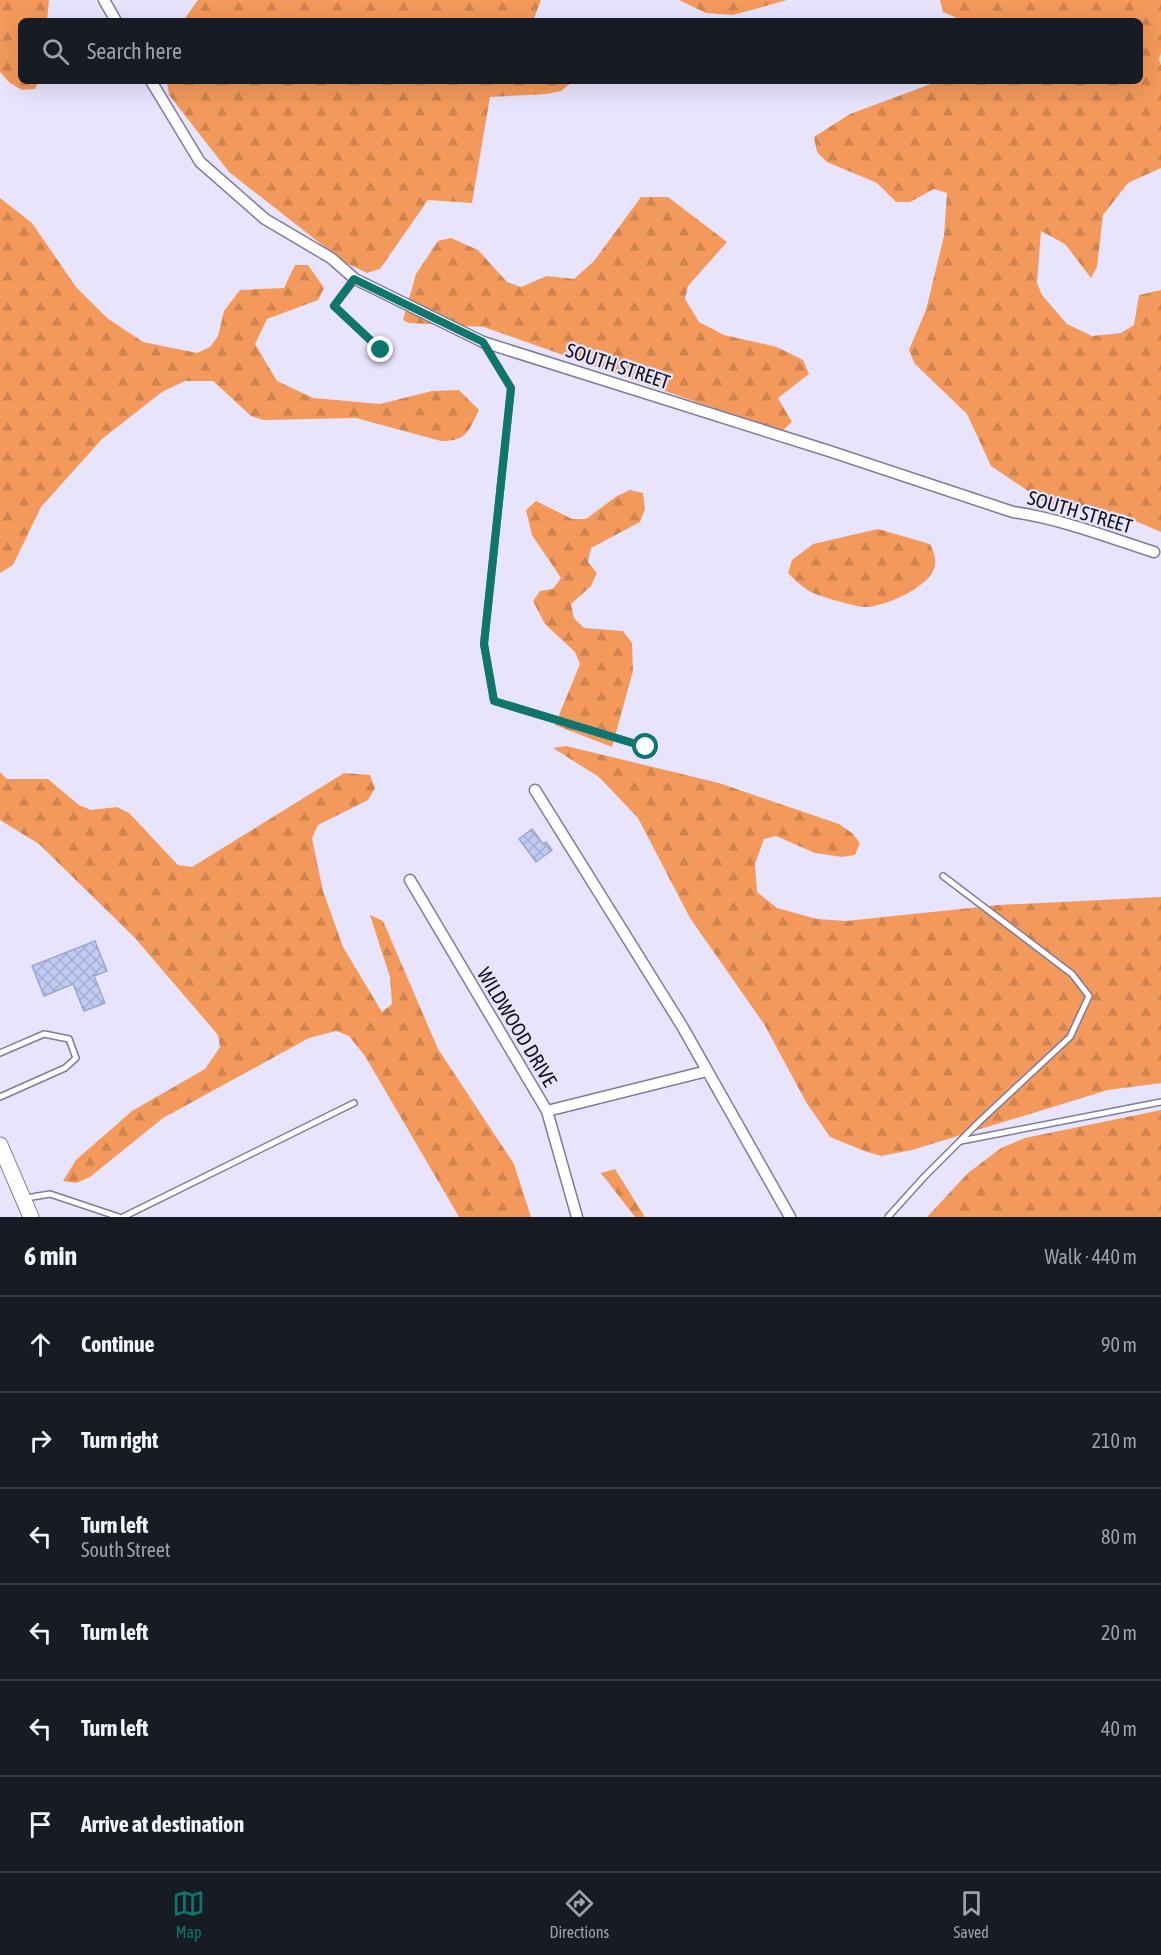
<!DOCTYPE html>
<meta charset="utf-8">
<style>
body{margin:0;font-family:"Asap Condensed",sans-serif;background:#20242c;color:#f1f3f6}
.stop{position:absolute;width:18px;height:18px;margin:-14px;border:4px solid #0f766e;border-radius:50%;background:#fff}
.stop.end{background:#0f766e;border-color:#fff;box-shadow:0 2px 6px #0008}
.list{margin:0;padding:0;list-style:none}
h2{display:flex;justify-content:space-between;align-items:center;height:78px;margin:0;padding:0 24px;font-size:26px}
h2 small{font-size:20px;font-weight:400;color:#9ea1a6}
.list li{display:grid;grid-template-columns:39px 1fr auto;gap:18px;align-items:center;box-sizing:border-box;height:96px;padding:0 24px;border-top:2px solid #363941}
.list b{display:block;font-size:22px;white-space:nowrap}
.list p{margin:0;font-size:20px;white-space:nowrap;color:#9ea1a6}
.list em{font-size:20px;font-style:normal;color:#9ea1a6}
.icon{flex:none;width:33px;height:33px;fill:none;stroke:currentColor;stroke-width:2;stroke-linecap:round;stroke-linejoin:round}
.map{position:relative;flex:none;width:1161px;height:1217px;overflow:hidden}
.search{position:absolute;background:#171b24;box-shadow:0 6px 24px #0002;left:18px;right:18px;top:18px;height:66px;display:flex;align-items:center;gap:15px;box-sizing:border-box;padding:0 21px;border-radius:9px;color:#9ea1a6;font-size:22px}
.sheet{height:654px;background:#171b24}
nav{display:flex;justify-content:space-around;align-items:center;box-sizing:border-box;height:84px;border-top:2px solid #363941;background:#171b24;font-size:16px;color:#9ea1a6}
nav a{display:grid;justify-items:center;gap:3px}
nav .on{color:#0f766e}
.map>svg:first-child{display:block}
.forest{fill:url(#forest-firs)}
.building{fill:url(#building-cross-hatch);stroke:#9da7ce;stroke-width:1.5}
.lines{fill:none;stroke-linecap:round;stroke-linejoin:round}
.lane-casing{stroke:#817a9f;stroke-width:8}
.street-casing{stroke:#817a9f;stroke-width:13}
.secondary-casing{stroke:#817a9f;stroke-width:17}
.lane{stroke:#fff;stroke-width:5}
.street{stroke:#fff;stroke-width:10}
.secondary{stroke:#fff;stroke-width:15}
.route{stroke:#0f766e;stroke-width:8}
.labels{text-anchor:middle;stroke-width:4.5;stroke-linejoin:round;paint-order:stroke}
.street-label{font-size:20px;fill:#13101e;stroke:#e8e4fd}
</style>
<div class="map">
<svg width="1161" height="1217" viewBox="0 0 1161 1217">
<defs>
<pattern id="forest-firs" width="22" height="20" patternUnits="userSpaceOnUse" patternTransform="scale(1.5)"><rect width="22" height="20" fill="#f3995b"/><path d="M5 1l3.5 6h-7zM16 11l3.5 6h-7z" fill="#cf834f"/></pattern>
<pattern id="building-cross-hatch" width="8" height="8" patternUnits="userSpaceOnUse" patternTransform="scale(1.5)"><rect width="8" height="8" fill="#c0caf3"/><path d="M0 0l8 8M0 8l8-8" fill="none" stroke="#a4acd0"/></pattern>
</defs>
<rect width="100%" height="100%" fill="#e8e4fd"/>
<!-- forest -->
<path class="forest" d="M0,0H49L47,21H21V81H39L35,89L22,90L10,83L0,72Z
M198,0H541L533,21H183Z
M679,0H787L733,15L706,13Z
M940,0H1161V53L1159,59L1161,65V168L1128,183L1103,215L1097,267L1091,278L1065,244L1041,231L1037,283L1042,295L1067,324L1092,336L1121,333L1134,325L1139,295L1161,290V532L1119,514L1049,505L991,466L967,414L915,364L909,350L926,310L944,236L947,193L934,189L910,202H896L877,183L827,162L817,152L814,137L850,114L939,81H1140V21H964L943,12Z
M167,81H570L571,83L561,91L547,94L490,97L472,203L428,200L380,269L367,273L344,262L229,172L169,95Z
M641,197H668L727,242L688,286L685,299L699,322L724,335L777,347L803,360L809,374L778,398L792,422L781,432L484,327L409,323L403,320L416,274L438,241L451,238L478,250L507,282L521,287L547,276L574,279L594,261Z
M0,198L32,223L76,287L107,318L143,342L197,353L210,347L218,336L224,311L240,290L284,288L295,265H308L324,288L318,300L267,319L255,344L277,381L313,398L380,404L432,391L459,390L479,410C468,432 467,441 441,441L356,418L263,420L251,416L213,381H185L162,392L102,439L41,507L13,565L0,573Z
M630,490L643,493L645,509L640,522L591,548L588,562L597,573L591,586L571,604L574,618L584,628L623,631L632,643L633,671L612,747L555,725L580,664L575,652L545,624L533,601L540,591L553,589L561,578L532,535L526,510L536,501L572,519H586L617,496Z
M878,529L930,544C934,553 938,562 933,571C924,589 886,606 866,607C859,608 815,595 809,591C801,586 794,579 788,573L792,560L813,544Z
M566,746L719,783L839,824L852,833L860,843L855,855L842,857L815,853L776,836L764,839L755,864L757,892L777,908L817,919L846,921L999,905L1161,897V1083L1108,1090L912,1150L881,1156L867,1152L830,1137L806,1102L764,1024L690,918L638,818L599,777L553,748Z
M0,772L7,779H48L79,805L91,810L117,807L129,813L178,865L192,867L344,773L370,775L375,788L368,800L318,825L312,838L323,891L343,947L382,1012L392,1004L390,977L370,915L383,921L438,1049L514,1164L531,1217H459L365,1056L349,1036L336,1031L309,1038L163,1118L90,1177L76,1183L63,1181L76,1160L132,1111L205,1069L220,1047L218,1035L135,938L39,844L0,820Z
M1161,1110V1217H927L968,1173L1001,1148L1025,1138Z
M615,1169L645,1217H635L601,1173Z"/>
<!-- building -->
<path class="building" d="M532,829L543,844L546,842L552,850L536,862L519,839Z
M95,941L107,971L94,976L105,1003L84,1011L73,984L44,996L32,966Z"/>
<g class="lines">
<defs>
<path id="lane" d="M355,279L334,306L381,350
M484,344L511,388L484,644L494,701L646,747
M0,1053L44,1034L69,1039L76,1058L65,1068L0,1097
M961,1141L1161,1102
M26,1198L50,1194L119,1217
M123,1217L354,1103
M888,1217L925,1176L980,1121L1070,1037L1089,996L1072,974L943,876"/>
<path id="street" d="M104,0L116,21
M151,81L200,162L265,219L331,258L355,279L483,342L829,451L1013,512C1062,519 1107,537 1154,552
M535,790L682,1026L790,1217
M410,880L547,1111L577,1217
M547,1111L707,1071"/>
<path id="secondary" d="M0,1145L31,1217"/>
</defs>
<!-- lane casing -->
<use href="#lane" class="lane-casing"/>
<!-- street casing -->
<use href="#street" class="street-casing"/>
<!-- secondary casing -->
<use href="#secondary" class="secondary-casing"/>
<!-- lane -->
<use href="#lane" class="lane"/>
<!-- street -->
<use href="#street" class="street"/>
<!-- secondary -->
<use href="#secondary" class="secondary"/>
</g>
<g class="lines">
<!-- route -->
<path class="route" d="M381,350L334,306L354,279L483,342L511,388L484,644L494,701L646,747"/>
</g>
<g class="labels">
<!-- street labels -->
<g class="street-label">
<text transform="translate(618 366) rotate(18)" y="7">SOUTH STREET</text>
<text transform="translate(1080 512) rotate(16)" y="7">SOUTH STREET</text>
<text transform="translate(517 1027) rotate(59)" y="7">WILDWOOD DRIVE</text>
</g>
</g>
</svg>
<div class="stop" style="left:646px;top:747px"></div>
<div class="stop end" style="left:381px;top:350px"></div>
<div class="search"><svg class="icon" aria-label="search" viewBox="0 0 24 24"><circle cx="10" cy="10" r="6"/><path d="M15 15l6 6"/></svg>Search here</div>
</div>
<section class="sheet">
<h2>6 min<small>Walk · 440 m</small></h2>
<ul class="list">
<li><svg class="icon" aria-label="ahead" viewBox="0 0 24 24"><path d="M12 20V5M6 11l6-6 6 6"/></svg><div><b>Continue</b></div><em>90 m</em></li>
<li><svg class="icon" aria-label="right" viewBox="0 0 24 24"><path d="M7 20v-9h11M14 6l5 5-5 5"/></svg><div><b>Turn right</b></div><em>210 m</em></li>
<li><svg class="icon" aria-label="left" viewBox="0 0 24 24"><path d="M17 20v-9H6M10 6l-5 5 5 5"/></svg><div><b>Turn left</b><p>South Street</p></div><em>80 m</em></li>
<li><svg class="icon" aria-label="left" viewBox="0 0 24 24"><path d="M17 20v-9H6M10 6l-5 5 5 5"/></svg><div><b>Turn left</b></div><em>20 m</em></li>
<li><svg class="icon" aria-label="left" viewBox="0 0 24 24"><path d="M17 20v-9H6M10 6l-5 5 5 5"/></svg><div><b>Turn left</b></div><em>40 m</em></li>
<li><svg class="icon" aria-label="arrive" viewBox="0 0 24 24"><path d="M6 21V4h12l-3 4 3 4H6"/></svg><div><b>Arrive at destination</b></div></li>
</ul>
</section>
<nav>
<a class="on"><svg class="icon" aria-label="map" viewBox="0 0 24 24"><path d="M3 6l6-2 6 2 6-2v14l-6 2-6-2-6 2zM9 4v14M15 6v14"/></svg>Map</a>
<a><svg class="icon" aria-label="directions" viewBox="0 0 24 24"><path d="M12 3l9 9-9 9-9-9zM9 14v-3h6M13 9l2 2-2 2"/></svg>Directions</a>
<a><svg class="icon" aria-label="saved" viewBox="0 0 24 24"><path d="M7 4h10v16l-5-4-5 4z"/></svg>Saved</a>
</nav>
